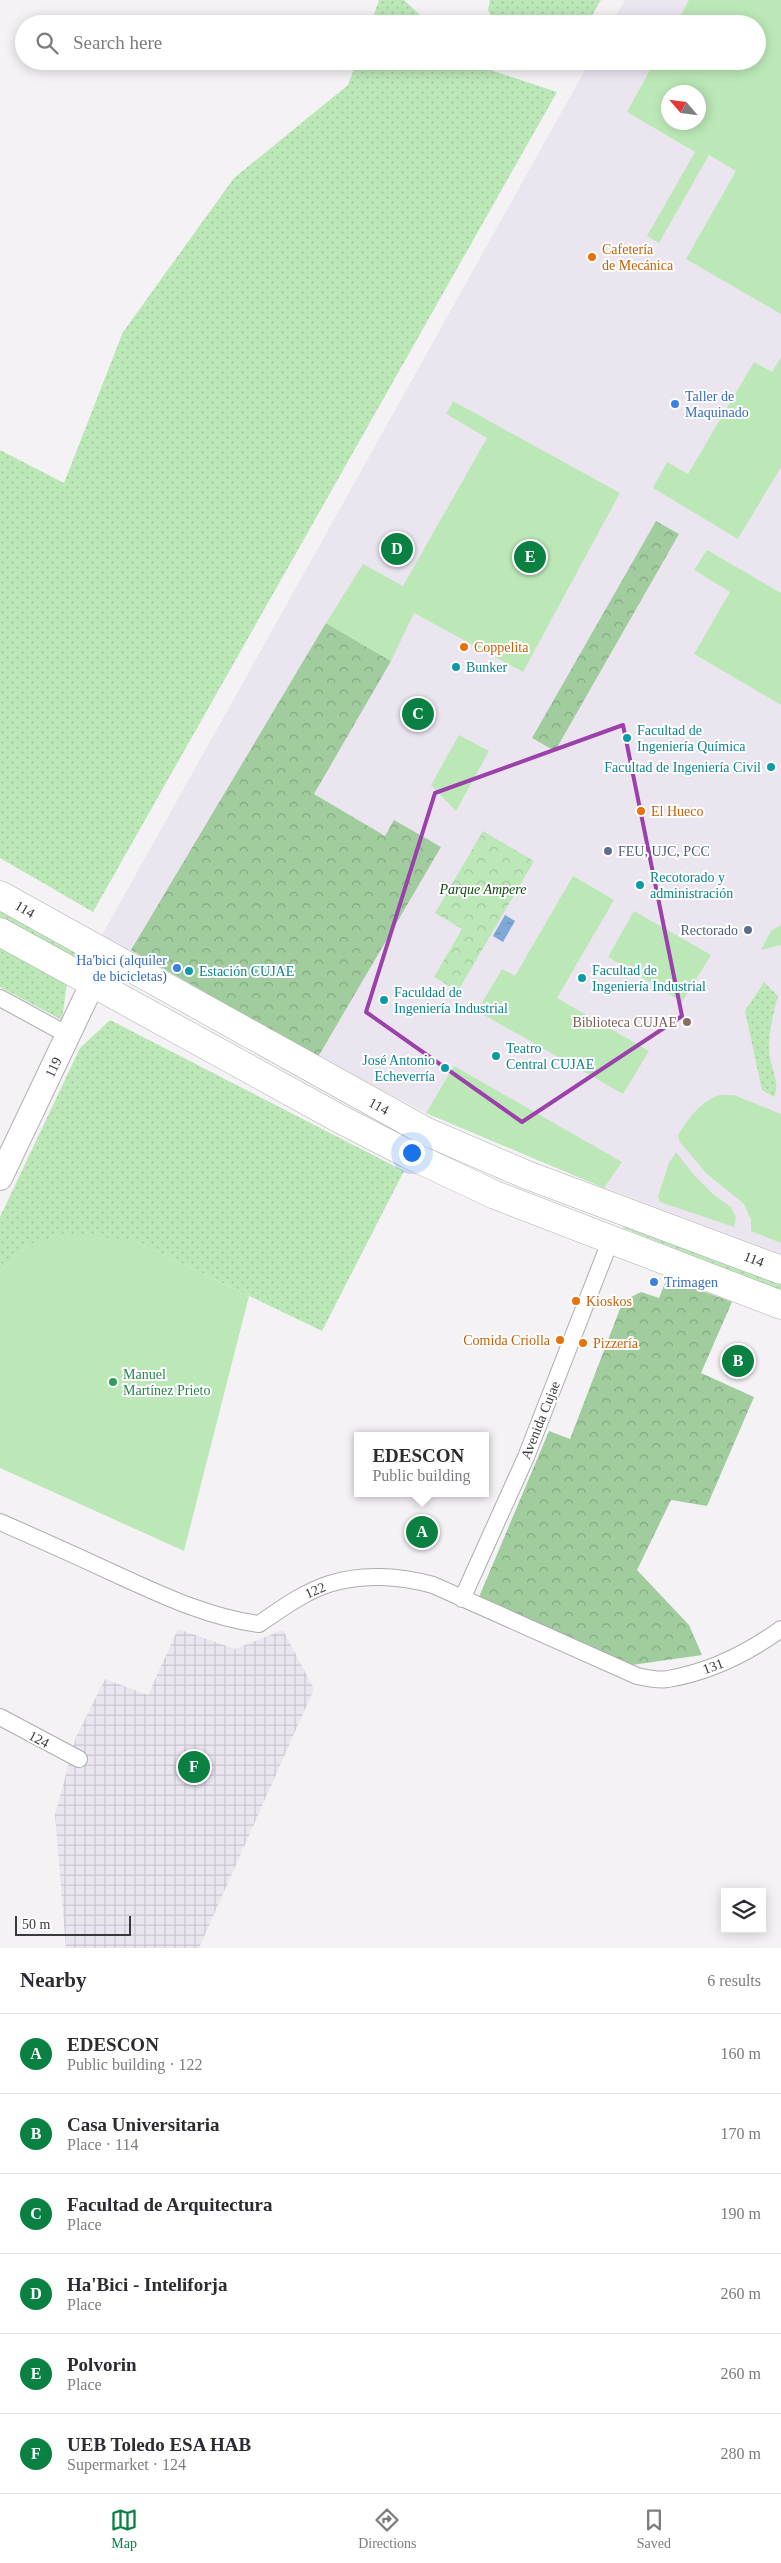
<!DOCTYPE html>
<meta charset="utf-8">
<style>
body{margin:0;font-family:Georgia,serif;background:#f7f7f7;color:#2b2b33}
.controls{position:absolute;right:15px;bottom:15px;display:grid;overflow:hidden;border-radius:0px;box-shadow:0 2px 12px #0003}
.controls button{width:45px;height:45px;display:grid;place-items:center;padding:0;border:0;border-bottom:1px solid #e1e1e2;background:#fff;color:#2b2b33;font:25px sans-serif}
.compass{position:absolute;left:661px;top:85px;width:45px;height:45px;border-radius:50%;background:#fff;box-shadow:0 2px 12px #0003;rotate:298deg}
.scale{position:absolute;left:15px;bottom:12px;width:116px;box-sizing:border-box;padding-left:5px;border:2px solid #3a393b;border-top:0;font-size:14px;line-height:18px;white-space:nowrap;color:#3a393b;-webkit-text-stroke:4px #fff;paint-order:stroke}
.you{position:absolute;left:411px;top:1152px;width:18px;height:18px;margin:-12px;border:4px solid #fff;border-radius:50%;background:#1a73e8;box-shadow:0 0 0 8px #1a73e833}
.badge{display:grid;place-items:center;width:32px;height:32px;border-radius:50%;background:#0b8043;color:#fff;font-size:16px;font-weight:700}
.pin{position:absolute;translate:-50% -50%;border:2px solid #fff;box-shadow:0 1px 5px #0006}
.popup{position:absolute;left:354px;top:1432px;width:135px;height:65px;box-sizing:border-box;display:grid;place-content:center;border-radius:0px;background:#fff;filter:drop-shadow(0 1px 4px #0005);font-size:16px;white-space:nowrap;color:#7c7c81}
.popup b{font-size:19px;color:#2b2b33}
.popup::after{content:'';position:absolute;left:50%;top:100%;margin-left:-10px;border:10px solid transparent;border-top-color:#fff}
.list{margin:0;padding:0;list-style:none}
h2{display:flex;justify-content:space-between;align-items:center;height:65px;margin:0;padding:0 20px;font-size:21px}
h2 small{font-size:16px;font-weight:400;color:#7c7c81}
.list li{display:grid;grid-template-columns:32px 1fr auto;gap:15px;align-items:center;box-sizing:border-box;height:80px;padding:0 20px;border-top:1px solid #e1e1e2}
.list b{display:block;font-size:19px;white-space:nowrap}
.list p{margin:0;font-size:16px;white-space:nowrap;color:#7c7c81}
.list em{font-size:16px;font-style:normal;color:#7c7c81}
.icon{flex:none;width:28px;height:28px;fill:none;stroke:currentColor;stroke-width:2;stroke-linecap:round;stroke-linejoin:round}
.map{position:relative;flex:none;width:781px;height:1948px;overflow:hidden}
.search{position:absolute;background:#fff;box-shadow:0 2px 12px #0003;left:15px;right:15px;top:15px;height:55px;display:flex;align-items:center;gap:12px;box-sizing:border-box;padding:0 18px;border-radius:28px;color:#7c7c81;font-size:19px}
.sheet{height:545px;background:#fff}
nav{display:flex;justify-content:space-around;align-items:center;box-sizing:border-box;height:70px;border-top:1px solid #e1e1e2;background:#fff;font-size:14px;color:#7c7c81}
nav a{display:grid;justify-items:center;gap:2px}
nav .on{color:#0b8043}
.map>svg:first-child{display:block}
.built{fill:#ebe5f0;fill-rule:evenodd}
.industrial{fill:url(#industrial-grid)}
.grass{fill:url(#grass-dots)}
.forest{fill:url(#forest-crowns)}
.park{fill:url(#park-crowns)}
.garden{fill:#bce8b8;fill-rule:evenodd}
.water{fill:url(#water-ripples)}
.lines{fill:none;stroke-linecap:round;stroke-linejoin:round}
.street-casing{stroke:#aeacaf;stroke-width:18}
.secondary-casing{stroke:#aeacaf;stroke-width:26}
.highway-casing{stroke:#aeacaf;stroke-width:29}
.street{stroke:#fff;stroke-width:16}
.secondary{stroke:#fff;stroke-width:24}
.highway{stroke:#fff;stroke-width:28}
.marked{fill:none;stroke:#9c40ab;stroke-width:4;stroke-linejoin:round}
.food-dot{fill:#e8710a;stroke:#fff;stroke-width:2}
.shop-dot{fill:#3f7fe0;stroke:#fff;stroke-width:2}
.culture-dot{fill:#0f9aa8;stroke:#fff;stroke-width:2}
.service-dot{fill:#5c6f8a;stroke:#fff;stroke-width:2}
.education-dot{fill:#8d6e63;stroke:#fff;stroke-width:2}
.leisure-dot{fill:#2e9e5b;stroke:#fff;stroke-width:2}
.labels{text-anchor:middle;stroke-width:4;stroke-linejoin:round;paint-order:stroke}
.food-label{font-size:14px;fill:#c56008;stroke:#fff;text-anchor:start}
.shop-label{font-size:14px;fill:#366cbe;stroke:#fff;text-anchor:start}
.culture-label{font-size:14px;fill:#0d838f;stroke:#fff;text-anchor:start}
.service-label{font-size:14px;fill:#4e5e75;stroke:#fff;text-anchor:start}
.park-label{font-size:14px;font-style:italic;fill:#0d4b0c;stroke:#fff}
.street-label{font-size:14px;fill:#3a393b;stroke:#fff}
.education-label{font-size:14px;fill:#785e54;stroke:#fff;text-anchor:end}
.leisure-label{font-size:14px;fill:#27864d;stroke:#fff;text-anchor:start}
</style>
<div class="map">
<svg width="781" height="1948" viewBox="0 0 781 1948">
<defs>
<pattern id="industrial-grid" width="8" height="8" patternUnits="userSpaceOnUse" patternTransform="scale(1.25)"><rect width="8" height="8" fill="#ebe5f0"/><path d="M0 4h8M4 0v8" fill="none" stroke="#cac5cf"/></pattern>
<pattern id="grass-dots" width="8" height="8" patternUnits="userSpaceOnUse" patternTransform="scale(1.25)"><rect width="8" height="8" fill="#bce8b8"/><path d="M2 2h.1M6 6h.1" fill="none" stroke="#a2c89f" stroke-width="1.8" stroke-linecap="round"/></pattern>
<pattern id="forest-crowns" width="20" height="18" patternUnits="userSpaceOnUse" patternTransform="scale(1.25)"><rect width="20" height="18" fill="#a1cd9e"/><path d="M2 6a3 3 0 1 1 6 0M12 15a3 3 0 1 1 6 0" fill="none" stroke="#84a782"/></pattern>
<pattern id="park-crowns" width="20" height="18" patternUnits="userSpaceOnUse" patternTransform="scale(1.25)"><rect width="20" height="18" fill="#bce8b8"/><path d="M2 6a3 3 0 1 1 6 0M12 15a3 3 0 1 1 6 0" fill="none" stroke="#a2c89f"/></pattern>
<pattern id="water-ripples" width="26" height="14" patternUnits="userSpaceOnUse" patternTransform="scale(1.25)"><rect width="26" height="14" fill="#7ea9d6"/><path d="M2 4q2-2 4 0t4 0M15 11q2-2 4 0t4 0" fill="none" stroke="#688baf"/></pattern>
</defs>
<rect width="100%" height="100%" fill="#f5f2f6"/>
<!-- built -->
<path class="built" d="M625,0H781V1255L604,1188L426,1113L318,1057L102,935L590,61H757V24H611ZM668,92H698V122H668Z"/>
<!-- industrial -->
<path class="industrial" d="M178,1629L235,1649L283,1630L314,1689L199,1948H66L55,1815L76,1737L105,1679L148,1695Z"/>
<!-- grass -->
<path class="grass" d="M379,0H404L430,24H371Z
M490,0H601L587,24H495L488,10Z
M357,61H471L475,65L557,92L93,912L0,858V450L64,483L123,332L234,178L348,85Z
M0,908L83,954L90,962H81L0,917Z
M0,947L67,983L62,1020L0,987Z
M764,982L778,996C773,1014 769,1031 769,1051C770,1066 781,1083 774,1097L762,1090L745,1011Z
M110,1020L404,1171L322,1331L135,1241L29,1244L0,1272V1217L80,1048Z
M624,1225L781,1282V1291L623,1228Z"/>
<!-- forest -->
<path class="forest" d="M656,521L679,534L555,751L532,738Z
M326,623L391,661L314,794L385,836L394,820L441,847L318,1057L131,950Z
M667,1278L732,1302L701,1373L754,1397L707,1506L671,1500L637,1570L689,1625L702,1655L632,1665L479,1597L549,1431L570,1439L623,1301L641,1292L659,1298Z"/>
<!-- park -->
<path class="park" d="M483,831L534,861L458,991L434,977L462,929L435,913Z"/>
<!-- garden -->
<path class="garden" d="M689,0H781V314L686,259L736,171L709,155L659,243L647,236L695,152L627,112L655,61H757V24H676ZM668,92H698V122H668Z
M781,357V467L738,539L653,488L667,462L688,474L754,362L772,372Z
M453,401L620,493L523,672L414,613L391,661L326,623L363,564L403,586L487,438L446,414Z
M707,550L781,593V705L694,654L730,592L694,570Z
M459,735L489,751L456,811L431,785Z
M573,876L614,900L557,998L649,1051L623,1094L477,1011L502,969L515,976Z
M634,911L711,955L682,1002L608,957Z
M781,925V945L761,950L771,931Z
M454,1066L622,1162L604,1188L426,1113Z
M719,1095H734L781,1114V1243L751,1231V1220L744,1204L706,1173L679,1141L678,1135C690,1117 699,1103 719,1095Z
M676,1152L694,1175L714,1195L731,1207L736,1217L734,1227L660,1202L658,1197L669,1163Z
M71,1234L135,1241L249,1296L184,1551L0,1468V1272L29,1244Z"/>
<!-- water -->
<path class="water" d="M505,915L515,921L503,942L493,936Z"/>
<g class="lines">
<defs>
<path id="street" d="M0,998L68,1035
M0,1522C41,1540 81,1558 122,1577C166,1597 211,1618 259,1624C281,1609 304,1592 329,1584C362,1573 401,1576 433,1585L637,1676C647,1678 659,1681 668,1679C709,1672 748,1653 781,1629
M462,1599L526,1457L611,1239
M0,1717L79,1759"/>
<path id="secondary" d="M0,1178L106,955"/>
<path id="highway" d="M0,895L425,1131L527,1175L781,1270
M0,932L340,1119L408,1154L495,1195L781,1305"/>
</defs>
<!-- street casing -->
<use href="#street" class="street-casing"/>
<!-- secondary casing -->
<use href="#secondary" class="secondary-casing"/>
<!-- highway casing -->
<use href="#highway" class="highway-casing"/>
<!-- street -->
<use href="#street" class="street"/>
<!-- secondary -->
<use href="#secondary" class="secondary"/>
<!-- highway -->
<use href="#highway" class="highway"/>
</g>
<!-- marked area -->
<path class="marked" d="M623,725L682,1016L522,1122L366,1012L435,793Z"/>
<!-- markers -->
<g class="food-dot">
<circle cx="592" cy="257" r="5"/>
<circle cx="464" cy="647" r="5"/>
<circle cx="641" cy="811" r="5"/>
<circle cx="576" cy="1301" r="5"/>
<circle cx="560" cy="1340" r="5"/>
<circle cx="583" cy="1343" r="5"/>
</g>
<g class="shop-dot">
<circle cx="675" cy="404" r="5"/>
<circle cx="177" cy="968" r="5"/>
<circle cx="654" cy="1282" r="5"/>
</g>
<g class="culture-dot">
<circle cx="456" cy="667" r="5"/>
<circle cx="627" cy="738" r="5"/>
<circle cx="771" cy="767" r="5"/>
<circle cx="640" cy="885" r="5"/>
<circle cx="189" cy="971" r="5"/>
<circle cx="582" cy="978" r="5"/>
<circle cx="384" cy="1000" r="5"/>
<circle cx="496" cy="1056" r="5"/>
<circle cx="445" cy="1068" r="5"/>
</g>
<g class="service-dot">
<circle cx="608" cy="851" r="5"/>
<circle cx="748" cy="930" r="5"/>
</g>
<circle class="education-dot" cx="687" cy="1022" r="5"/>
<circle class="leisure-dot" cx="113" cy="1382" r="5"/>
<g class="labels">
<!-- food labels -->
<g class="food-label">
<text x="602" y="254">Cafetería<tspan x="602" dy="16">de Mecánica</tspan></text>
<text x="474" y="652">Coppelita</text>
<text x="651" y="816">El Hueco</text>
<text x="586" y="1306">Kioskos</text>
<text x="550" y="1345" text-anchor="end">Comida Criolla</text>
<text x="593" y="1348">Pizzería</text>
</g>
<!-- shop labels -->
<g class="shop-label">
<text x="685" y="401">Taller de<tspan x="685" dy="16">Maquinado</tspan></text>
<text x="167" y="965" text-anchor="end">Ha'bici (alquiler<tspan x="167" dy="16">de bicicletas)</tspan></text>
<text x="664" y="1287">Trimagen</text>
</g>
<!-- culture labels -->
<g class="culture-label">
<text x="466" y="672">Bunker</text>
<text x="637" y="735">Facultad de<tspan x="637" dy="16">Ingeniería Química</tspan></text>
<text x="761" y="772" text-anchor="end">Facultad de Ingeniería Civil</text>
<text x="650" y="882">Recotorado y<tspan x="650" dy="16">administración</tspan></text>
<text x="592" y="975">Facultad de<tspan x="592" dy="16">Ingeniería Industrial</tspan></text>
<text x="199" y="976">Estación CUJAE</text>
<text x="394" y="997">Faculdad de<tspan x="394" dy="16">Ingeniería Industrial</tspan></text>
<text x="506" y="1053">Teatro<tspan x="506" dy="16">Central CUJAE</tspan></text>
<text x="435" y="1065" text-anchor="end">José Antonio<tspan x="435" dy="16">Echeverría</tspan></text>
</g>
<!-- service labels -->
<g class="service-label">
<text x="618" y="856">FEU, UJC, PCC</text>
<text x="738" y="935" text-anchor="end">Rectorado</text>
</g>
<!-- park labels -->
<g class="park-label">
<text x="483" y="894">Parque Ampere</text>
</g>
<!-- street labels -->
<g class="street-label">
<text transform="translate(25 909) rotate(30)" y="5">114</text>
<text transform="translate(53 1067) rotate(-65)" y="5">119</text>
<text transform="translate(379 1106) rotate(29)" y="5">114</text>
<text transform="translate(754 1259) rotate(21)" y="5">114</text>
<text transform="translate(540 1420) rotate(-68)" y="5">Avenida Cujae</text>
<text transform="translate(315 1590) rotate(-24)" y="5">122</text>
<text transform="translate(713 1666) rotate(-20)" y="5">131</text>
<text transform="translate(39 1739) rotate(28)" y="5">124</text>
</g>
<!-- education labels -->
<g class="education-label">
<text x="677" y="1027">Biblioteca CUJAE</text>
</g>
<!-- leisure labels -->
<g class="leisure-label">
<text x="123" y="1379">Manuel<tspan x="123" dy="16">Martínez Prieto</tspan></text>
</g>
</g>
</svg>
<div class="controls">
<button><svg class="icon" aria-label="layers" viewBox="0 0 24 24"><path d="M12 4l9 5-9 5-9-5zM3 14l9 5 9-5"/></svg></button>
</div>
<svg class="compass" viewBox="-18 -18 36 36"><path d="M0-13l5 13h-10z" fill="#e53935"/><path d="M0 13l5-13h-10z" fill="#7c7c81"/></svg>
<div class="scale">50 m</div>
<div class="you"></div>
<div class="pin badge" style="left:422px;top:1532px">A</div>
<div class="popup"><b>EDESCON</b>Public building</div>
<div class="pin badge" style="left:738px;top:1361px">B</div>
<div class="pin badge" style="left:418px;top:714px">C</div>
<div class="pin badge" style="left:397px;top:549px">D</div>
<div class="pin badge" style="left:530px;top:557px">E</div>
<div class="pin badge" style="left:194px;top:1767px">F</div>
<div class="search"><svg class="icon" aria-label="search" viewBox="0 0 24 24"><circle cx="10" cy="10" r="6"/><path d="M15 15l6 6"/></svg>Search here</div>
</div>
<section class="sheet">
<h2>Nearby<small>6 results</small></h2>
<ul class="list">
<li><span class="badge">A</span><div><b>EDESCON</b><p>Public building · 122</p></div><em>160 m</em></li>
<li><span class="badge">B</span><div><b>Casa Universitaria</b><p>Place · 114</p></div><em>170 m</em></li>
<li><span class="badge">C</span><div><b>Facultad de Arquitectura</b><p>Place</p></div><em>190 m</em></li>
<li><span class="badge">D</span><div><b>Ha'Bici - Inteliforja</b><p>Place</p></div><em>260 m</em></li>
<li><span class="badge">E</span><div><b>Polvorin</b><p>Place</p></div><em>260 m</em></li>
<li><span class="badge">F</span><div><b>UEB Toledo ESA HAB</b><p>Supermarket · 124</p></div><em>280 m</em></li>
</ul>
</section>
<nav>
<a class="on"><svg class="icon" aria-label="map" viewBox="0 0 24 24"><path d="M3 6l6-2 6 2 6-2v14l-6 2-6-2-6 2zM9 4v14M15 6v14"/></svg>Map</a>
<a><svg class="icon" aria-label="directions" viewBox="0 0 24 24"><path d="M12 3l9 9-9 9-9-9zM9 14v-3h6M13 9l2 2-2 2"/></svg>Directions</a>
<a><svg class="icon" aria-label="saved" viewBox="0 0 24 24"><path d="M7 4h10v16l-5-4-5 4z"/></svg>Saved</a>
</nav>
